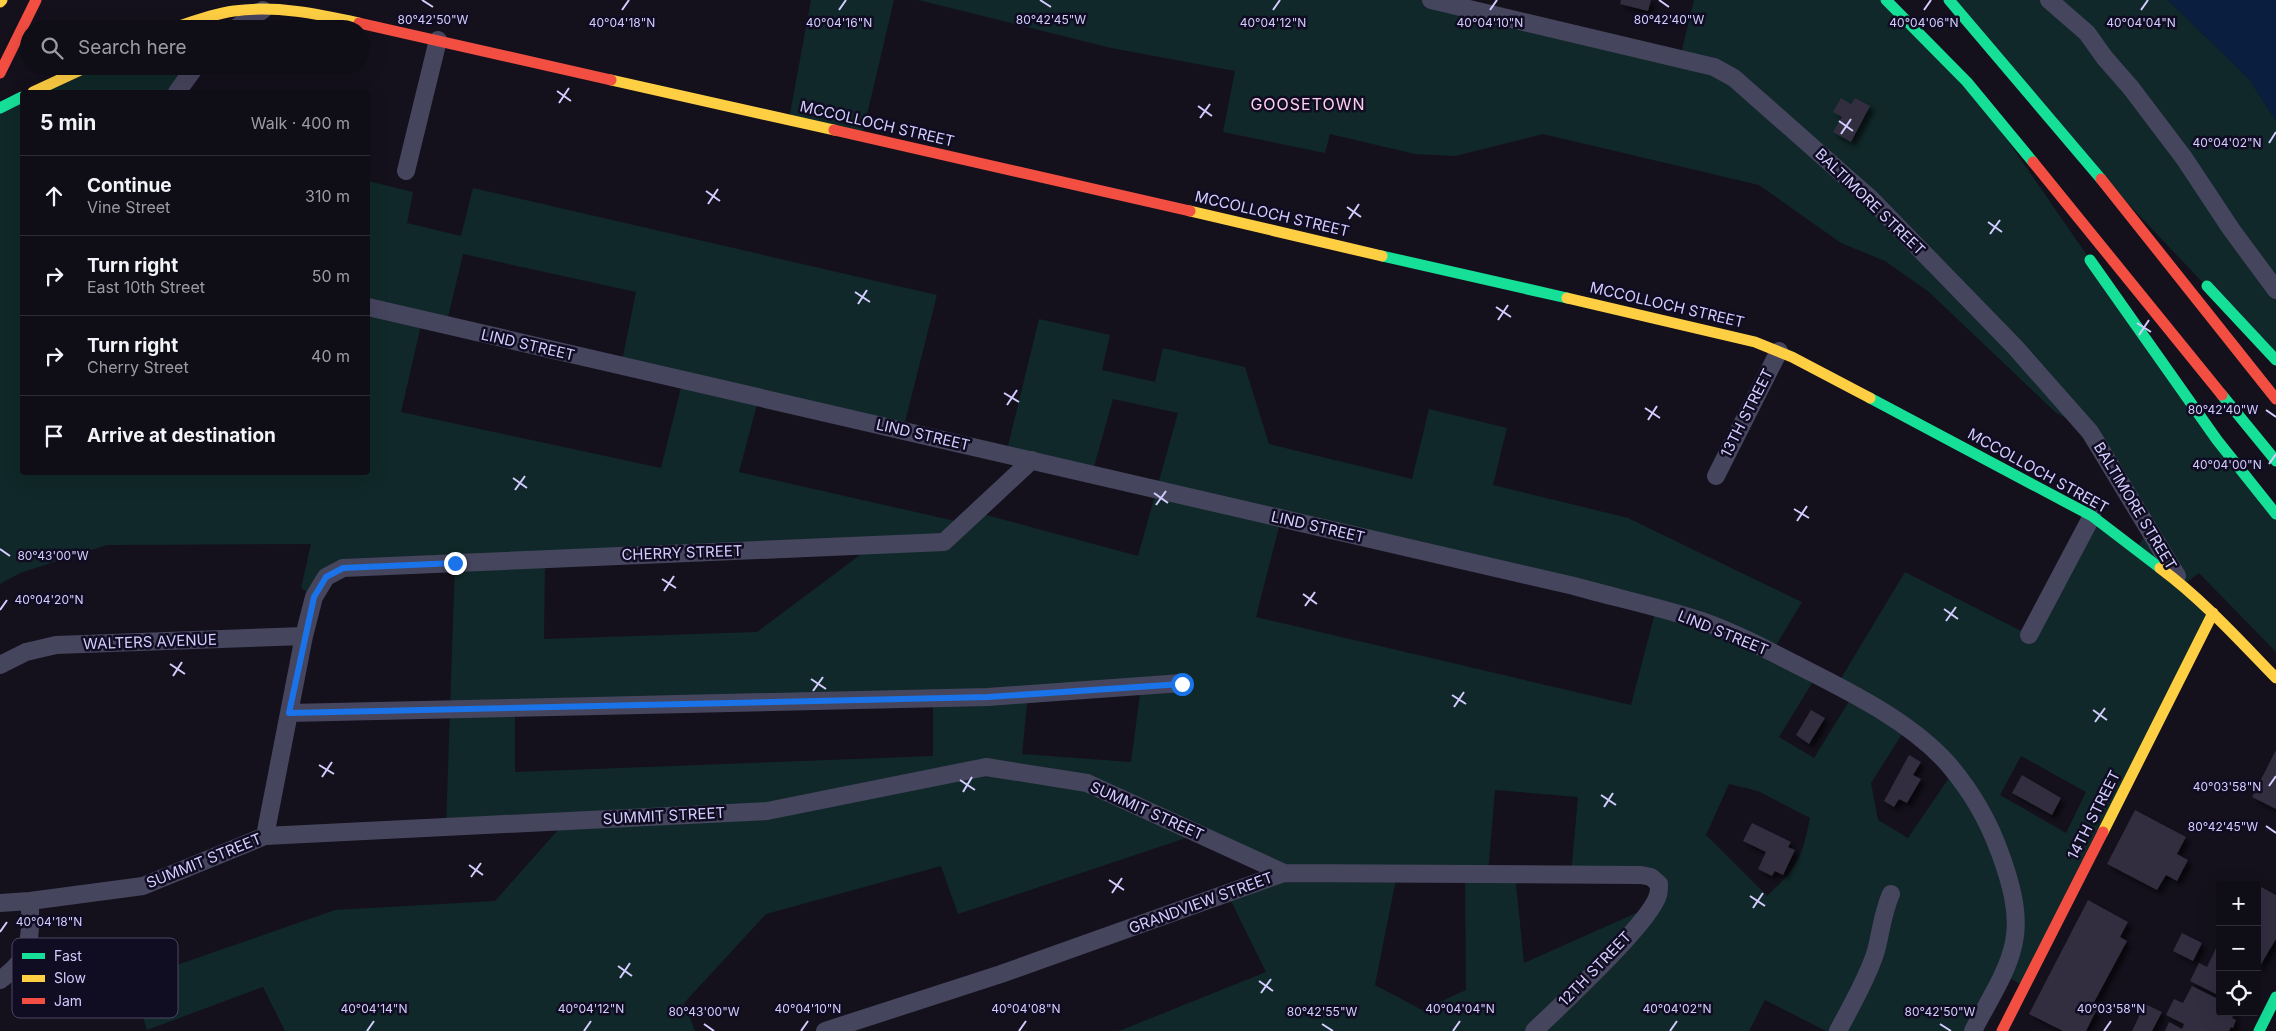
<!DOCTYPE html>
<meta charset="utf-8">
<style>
body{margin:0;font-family:Inter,sans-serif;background:#18161f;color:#f1f3f6}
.controls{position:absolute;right:15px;bottom:15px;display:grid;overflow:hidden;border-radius:5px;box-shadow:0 5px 20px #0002}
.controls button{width:45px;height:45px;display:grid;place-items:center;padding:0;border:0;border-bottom:1px solid #2f2d35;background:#0f0d16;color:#f1f3f6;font:25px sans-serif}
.stop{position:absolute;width:15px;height:15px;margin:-11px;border:4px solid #1a73e8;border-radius:50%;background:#fff}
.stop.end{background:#1a73e8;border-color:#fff;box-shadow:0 1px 5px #0008}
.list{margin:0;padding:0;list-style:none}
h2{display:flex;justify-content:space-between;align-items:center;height:65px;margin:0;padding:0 20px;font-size:21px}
h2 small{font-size:16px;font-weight:400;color:#9b9ca1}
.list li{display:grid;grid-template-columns:32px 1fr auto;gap:15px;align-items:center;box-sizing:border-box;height:80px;padding:0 20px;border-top:1px solid #2f2d35}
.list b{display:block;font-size:19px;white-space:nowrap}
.list p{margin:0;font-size:16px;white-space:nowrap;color:#9b9ca1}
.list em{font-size:16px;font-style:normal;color:#9b9ca1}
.icon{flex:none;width:28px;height:28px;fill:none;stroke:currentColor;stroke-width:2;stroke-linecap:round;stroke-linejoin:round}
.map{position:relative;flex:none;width:2276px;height:1031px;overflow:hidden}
.search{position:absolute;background:#0f0d16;box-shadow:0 5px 20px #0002;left:20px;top:20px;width:350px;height:55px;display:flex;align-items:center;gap:12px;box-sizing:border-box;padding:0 18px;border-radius:28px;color:#9b9ca1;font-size:19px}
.panel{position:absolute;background:#0f0d16;box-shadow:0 5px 20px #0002;left:20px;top:90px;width:350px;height:385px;border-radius:5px}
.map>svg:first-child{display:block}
.green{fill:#102829;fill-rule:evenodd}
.water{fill:#0a1e40}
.building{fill:#312e3f;filter:url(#shadow)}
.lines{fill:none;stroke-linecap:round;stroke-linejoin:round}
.street{stroke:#46455e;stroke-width:18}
.fast{stroke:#16e098;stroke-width:11}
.slow{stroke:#ffcf43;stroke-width:11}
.jam{stroke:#f24e42;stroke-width:11}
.route{stroke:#1a73e8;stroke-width:6}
.ticks{fill:none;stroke:#d3cdff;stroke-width:2}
.labels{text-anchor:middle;stroke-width:5;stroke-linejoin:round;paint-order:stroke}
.street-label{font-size:15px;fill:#d3cdff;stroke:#100c22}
.neighbourhood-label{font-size:16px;letter-spacing:1px;fill:#ffcfed;stroke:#100c22}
.key{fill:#100c22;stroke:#4a4664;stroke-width:1}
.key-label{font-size:14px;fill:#d3cdff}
.ticks-label{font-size:12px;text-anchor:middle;fill:#d3cdff;stroke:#100c22;stroke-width:5;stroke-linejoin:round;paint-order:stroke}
</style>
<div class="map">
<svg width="2276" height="1031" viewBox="0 0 2276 1031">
<defs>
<filter id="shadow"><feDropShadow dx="4.5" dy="4.5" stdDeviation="2.5" flood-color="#0009"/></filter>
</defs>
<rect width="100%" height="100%" fill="#14111d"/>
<!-- green -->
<path class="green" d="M811,0H894L862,136L789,119Z
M918,0H1431L1680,58L1694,0H1886L1967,82L2154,352L2276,514V652L2199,573L2183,585L2213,613L2024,986L2002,974L1973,1031H1826L1765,1000L1749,1031H1119L1266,972L1227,893L1283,873L1198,834L958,914L941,866L766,914L684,1003L695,1031H285L263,987L147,1030L131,981L335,910L495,901L566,821L446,827L455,563L343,568L314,597L301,588L311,544L107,545L20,573L0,584V112L22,100V472H368V181L413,192L407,223L461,236L473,188L937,295L903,430L759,397L739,472L964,523L975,512L1138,556L1178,413L1113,399L1092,474L1006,454L1039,319L1110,335L1102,370L1155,382L1163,348L1245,367L1269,444L1412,479L1429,409L1507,428L1493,485L1628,518L1802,602L1772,652L1817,675L1779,737L1814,758L1853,695L1837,685L1905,572L2029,635L2092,516L2137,548L2149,529L2090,432L2055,412L1929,292L1885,261L1841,243L1759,185L1543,134L1455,156L1415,154L1330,134L1325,153L1223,132L1235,71L1111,48ZM463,254L636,292L621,366L683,380L661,468L401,412L422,321L446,326ZM1281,519L1656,609L1631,705L1256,617ZM872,546L757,632L544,639L545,560ZM1141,687L1131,762L1022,754L1028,694ZM933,699V756L515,772V708ZM1906,728L1953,772L1908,838L1878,820L1871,783ZM2021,756L2086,792L2066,833L2000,795ZM1729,784L1758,791L1810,818C1802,858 1797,868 1767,896L1706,835ZM1495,790L1578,797L1571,875L1659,884L1654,905L1524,963L1515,874H1488ZM1397,874H1465L1466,990L1422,1010L1375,985Z
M1945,0H2168L2249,79L2276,121V360L2082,155Z
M89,66H196L177,92H37Z"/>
<!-- water -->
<path class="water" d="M2168,0H2276V121L2249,79Z"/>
<!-- building -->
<path class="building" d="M1621,0H1651L1648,11L1620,4Z
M1841,98L1851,104L1855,98L1870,106L1851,142L1833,132L1842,117L1833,112Z
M1811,710L1825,718L1809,744L1796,735Z
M2276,750V809L2252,797Z
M1909,755L1921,762L1913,775L1921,779L1907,803L1899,799L1894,807L1884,801Z
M2022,775L2061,798L2052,815L2012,793Z
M2135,810L2186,837L2177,854L2188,860L2177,881L2166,875L2157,890L2107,864Z
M1752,823L1791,842L1788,847L1795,850L1783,875L1775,871L1772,876L1758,869L1766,852L1743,841Z
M2261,887L2276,895V939L2257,971V896Z
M2088,900L2128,922L2120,937L2127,941L2092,1006L2097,1009L2086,1031H2063L2029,1014Z
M2182,933L2202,943L2193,961L2173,951Z
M2220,940V996L2190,981L2199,963L2207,967Z
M2192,986L2220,1000V1012H2235L2232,1018L2236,1020L2233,1028L2231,1027L2229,1031H2165L2169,1022L2182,1029L2184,1024L2166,1015L2174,999L2183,1003Z
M2145,1004L2162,1012L2152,1031H2132Z"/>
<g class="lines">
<!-- street -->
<path class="street" d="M1431,0L1714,67L1734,78L1871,199L2015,347L2090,432L2177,576
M2049,0L2087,33L2104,57L2131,88L2184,158L2231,229L2276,290
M234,29L263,10
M177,92L196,66
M406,171L438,40
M368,307L1574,586C1616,598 1660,607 1702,621C1733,632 1762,647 1791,662C1844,689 1910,720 1949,765C1971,791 1989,822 2000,853C2010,880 2020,913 2014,942C2008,973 1987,1003 1973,1031
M1716,476L1779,351
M2029,635L2092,516
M0,665L26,652L56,645L304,636
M289,713L988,697L1182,683
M265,836L304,636L314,597L326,577L343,568L944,542L1032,460
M0,903L30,901L143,886L265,836L767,811L986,767L1087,783L1284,873
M0,980C33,957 30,938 30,901
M825,1031L1001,974L1284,873L1641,875L1651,877L1659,884C1659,887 1659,892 1658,895C1651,922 1558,1008 1534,1031
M1838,1031C1851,1006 1866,981 1875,954C1881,934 1882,914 1891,894"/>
<!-- fast -->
<path class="fast" d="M1886,0L1967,82L2033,162
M1949,0L2101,179
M0,108L22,97
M1382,256L1567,298
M2090,260L2217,440L2276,514
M2207,286L2276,360
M2222,395L2276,461
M1870,398L2092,516L2160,568
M2259,1031L2276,997"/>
<!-- slow -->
<path class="slow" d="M0,2L2,0
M171,29C191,22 212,14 234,11C275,5 319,14 359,23
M611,80L834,130
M33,92L89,66
M1190,211L1382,256
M1567,298L1755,342L1792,357L1870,398
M2160,568C2203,600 2239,640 2276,678
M2103,832L2213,613"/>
<!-- jam -->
<path class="jam" d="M359,23L611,80
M0,73L36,0
M834,130L1190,211
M2033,162L2222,395
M2101,179L2276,399
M2002,1031L2103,832"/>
</g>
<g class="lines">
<!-- route -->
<path class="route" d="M455,563L343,568L326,577L314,597L289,713L988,697L1182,684"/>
</g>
<!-- ticks -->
<path class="ticks" d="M422,0L433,7M1040,0L1051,7M1659,0L1669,7M622,10L629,0M839,10L846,0M1273,10L1280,0M1490,10L1497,0M1924,10L1931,0M2141,10L2148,0M557,91L571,101M559,103L569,88M1198,106L1212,116M1200,118L1210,104M1839,121L1853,131M1841,134L1851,119M2269,143L2276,132M706,191L720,201M708,204L718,189M1347,207L1361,217M1349,219L1359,204M1988,222L2002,232M1990,234L2000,220M855,292L870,302M858,304L867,290M1496,307L1511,317M1498,320L1508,305M2137,323L2151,332M2139,335L2149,320M1004,393L1019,402M1007,405L1017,390M1645,408L1660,418M2266,410L2276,417M1648,420L1657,406M2269,464L2276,454M513,478L527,488M515,490L525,476M1154,493L1168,503M1156,505L1166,491M1794,509L1809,518M1797,521L1807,506M0,549L10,556M662,579L676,588M664,591L674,576M1303,594L1317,604M1305,606L1315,592M1944,609L1958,619M0,610L7,600M1946,621L1956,607M170,664L185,674M173,676L182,662M811,679L826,689M813,691L823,677M1452,695L1466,704M1454,707L1464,692M2093,710L2107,720M2095,722L2105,708M319,765L334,774M322,777L332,762M960,780L975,790M2269,786L2276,776M963,792L972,777M1601,795L1616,805M1604,807L1613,793M2266,826L2276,833M469,865L483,875M471,877L481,863M1109,880L1124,890M1112,893L1122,878M1750,896L1765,906M1753,908L1763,893M0,932L7,922M618,966L632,976M620,978L630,963M1259,981L1273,991M1261,993L1271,979M704,1024L714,1031M1322,1024L1333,1031M1940,1024L1951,1031M367,1031L374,1021M584,1031L591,1021M801,1031L808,1021M1019,1031L1026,1021M1453,1031L1460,1021M1670,1031L1677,1021M2104,1031L2111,1021"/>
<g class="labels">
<!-- street labels -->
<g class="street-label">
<text transform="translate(877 124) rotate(13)" y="5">MCCOLLOCH STREET</text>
<text transform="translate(1870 202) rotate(44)" y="5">BALTIMORE STREET</text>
<text transform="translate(1272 214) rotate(13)" y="5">MCCOLLOCH STREET</text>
<text transform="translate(1667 305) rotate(13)" y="5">MCCOLLOCH STREET</text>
<text transform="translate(528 345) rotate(13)" y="5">LIND STREET</text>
<text transform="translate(1747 413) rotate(-63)" y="5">13TH STREET</text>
<text transform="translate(923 435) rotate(13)" y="5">LIND STREET</text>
<text transform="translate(2038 471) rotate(29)" y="5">MCCOLLOCH STREET</text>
<text transform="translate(2135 506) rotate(59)" y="5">BALTIMORE STREET</text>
<text transform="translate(1318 527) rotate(13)" y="5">LIND STREET</text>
<text transform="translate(682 553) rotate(-2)" y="5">CHERRY STREET</text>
<text transform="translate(1723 633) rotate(22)" y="5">LIND STREET</text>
<text transform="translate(150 642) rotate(-2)" y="5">WALTERS AVENUE</text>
<text transform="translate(1147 811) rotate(24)" y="5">SUMMIT STREET</text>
<text transform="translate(2094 815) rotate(-63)" y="5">14TH STREET</text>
<text transform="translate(664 816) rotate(-3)" y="5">SUMMIT STREET</text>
<text transform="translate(204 861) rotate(-22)" y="5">SUMMIT STREET</text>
<text transform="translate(1201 903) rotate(-20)" y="5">GRANDVIEW STREET</text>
<text transform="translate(1595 969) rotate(-46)" y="5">12TH STREET</text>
</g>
<!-- neighbourhood labels -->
<g class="neighbourhood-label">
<text x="1308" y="110">GOOSETOWN</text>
</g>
</g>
<!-- legend -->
<rect x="12" y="938" width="166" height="80" rx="8" class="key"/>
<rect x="22" y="953" width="23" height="6" fill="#16e098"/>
<rect x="22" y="975" width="23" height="7" fill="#ffcf43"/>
<rect x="22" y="998" width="23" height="6" fill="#f24e42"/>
<g class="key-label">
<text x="54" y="961">Fast</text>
<text x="54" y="983">Slow</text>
<text x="54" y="1006">Jam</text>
</g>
<g class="ticks-label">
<text x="433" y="24">80°42'50"W</text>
<text x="1051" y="24">80°42'45"W</text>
<text x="1669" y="24">80°42'40"W</text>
<text x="622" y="27">40°04'18"N</text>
<text x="839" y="27">40°04'16"N</text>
<text x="1273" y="27">40°04'12"N</text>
<text x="1490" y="27">40°04'10"N</text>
<text x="1924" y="27">40°04'06"N</text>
<text x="2141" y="27">40°04'04"N</text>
<text x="2227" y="147">40°04'02"N</text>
<text x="2223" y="414">80°42'40"W</text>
<text x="2227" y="469">40°04'00"N</text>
<text x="53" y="560">80°43'00"W</text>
<text x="49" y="604">40°04'20"N</text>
<text x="2227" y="791">40°03'58"N</text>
<text x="2223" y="831">80°42'45"W</text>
<text x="49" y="926">40°04'18"N</text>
<text x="374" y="1013">40°04'14"N</text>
<text x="591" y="1013">40°04'12"N</text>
<text x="808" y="1013">40°04'10"N</text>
<text x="1026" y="1013">40°04'08"N</text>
<text x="1460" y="1013">40°04'04"N</text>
<text x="1677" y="1013">40°04'02"N</text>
<text x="2111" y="1013">40°03'58"N</text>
<text x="704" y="1016">80°43'00"W</text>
<text x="1322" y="1016">80°42'55"W</text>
<text x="1940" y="1016">80°42'50"W</text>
</g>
</svg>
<div class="controls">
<button>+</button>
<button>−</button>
<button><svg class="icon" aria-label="locate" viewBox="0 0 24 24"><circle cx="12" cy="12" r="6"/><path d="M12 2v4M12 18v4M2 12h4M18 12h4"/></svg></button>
</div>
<div class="stop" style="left:1182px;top:684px"></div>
<div class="stop end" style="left:455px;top:563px"></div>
<div class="search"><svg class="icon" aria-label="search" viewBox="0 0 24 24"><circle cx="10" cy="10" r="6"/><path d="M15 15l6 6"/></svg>Search here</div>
<section class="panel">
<h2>5 min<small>Walk · 400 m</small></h2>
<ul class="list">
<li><svg class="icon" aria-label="ahead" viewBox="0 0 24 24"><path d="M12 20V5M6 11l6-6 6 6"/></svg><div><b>Continue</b><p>Vine Street</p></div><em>310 m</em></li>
<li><svg class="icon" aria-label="right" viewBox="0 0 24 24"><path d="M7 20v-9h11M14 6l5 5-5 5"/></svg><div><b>Turn right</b><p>East 10th Street</p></div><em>50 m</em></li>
<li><svg class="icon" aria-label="right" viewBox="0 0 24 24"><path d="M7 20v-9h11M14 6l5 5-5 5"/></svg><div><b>Turn right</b><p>Cherry Street</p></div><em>40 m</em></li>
<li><svg class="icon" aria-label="arrive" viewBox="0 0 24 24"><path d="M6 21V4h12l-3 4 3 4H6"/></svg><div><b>Arrive at destination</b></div></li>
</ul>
</section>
</div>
